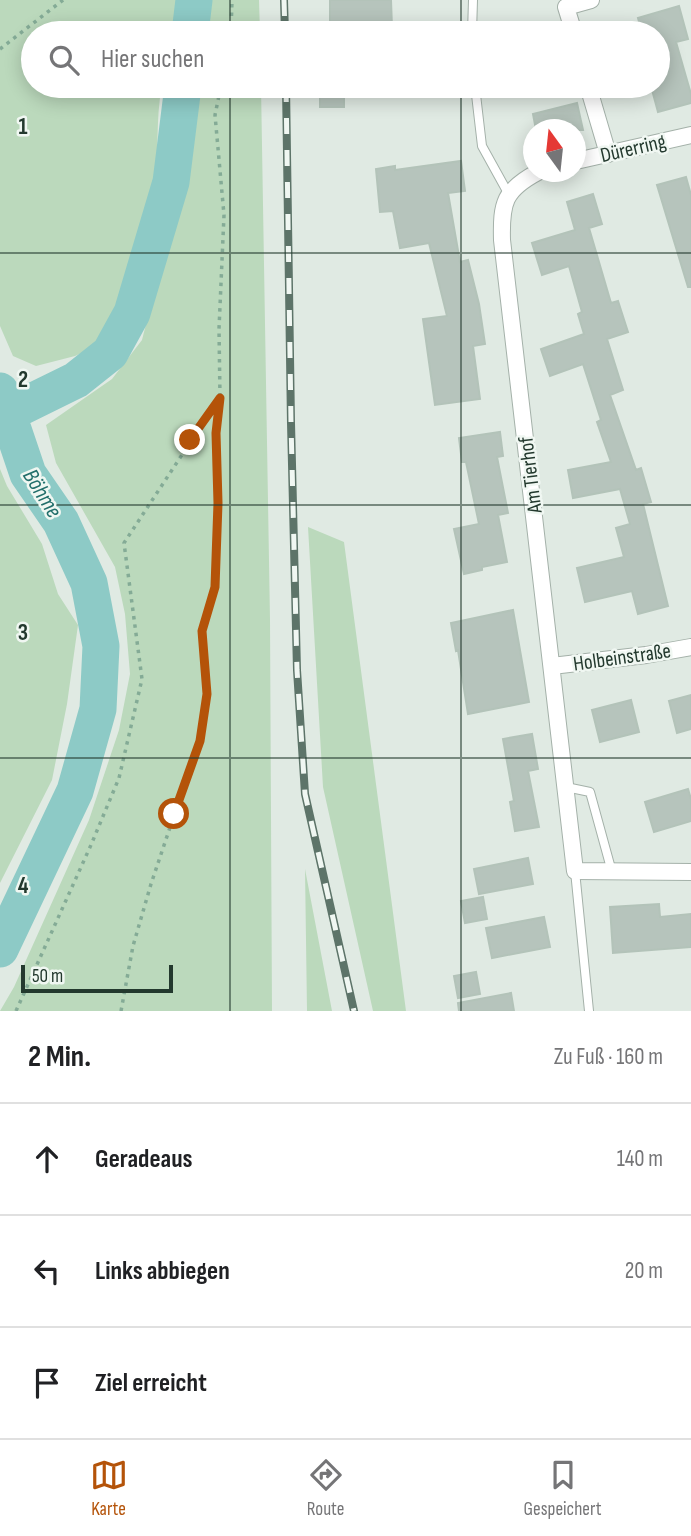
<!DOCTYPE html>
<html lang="de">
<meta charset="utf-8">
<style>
body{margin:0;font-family:"Sofia Sans Condensed",sans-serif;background:#f2f2f2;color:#202124}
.compass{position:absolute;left:523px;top:119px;width:63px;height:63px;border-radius:50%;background:#fff;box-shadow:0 4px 18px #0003;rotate:345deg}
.scale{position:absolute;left:21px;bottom:18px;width:152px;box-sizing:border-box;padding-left:7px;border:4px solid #23392e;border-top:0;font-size:19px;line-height:24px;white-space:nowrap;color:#23392e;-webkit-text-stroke:5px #f0f7f2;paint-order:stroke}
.stop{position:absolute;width:21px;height:21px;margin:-16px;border:5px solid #b45309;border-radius:50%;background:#fff}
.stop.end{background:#b45309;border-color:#fff;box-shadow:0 2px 7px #0008}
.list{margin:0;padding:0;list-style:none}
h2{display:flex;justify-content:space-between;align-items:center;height:91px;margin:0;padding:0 28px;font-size:30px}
h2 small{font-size:23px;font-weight:400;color:#757577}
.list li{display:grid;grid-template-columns:46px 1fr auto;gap:21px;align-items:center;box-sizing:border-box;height:112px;padding:0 28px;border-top:2px solid #e0e0e0}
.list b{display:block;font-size:26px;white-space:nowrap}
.list em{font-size:23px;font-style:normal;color:#757577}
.icon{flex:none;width:38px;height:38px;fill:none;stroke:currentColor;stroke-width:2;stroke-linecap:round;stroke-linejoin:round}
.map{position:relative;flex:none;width:691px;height:1011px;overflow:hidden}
.search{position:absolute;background:#fff;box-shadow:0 4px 18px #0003;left:21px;right:21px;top:21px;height:77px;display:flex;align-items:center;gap:18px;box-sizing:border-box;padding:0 24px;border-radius:38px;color:#757577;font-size:26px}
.sheet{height:427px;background:#fff}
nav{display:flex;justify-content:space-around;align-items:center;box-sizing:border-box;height:98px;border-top:2px solid #e0e0e0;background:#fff;font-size:19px;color:#757577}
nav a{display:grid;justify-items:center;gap:4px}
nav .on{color:#b45309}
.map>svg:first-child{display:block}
.green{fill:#bbd9bc}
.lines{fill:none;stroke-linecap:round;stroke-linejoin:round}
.river{stroke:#8dcac6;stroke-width:37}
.building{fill:#b6c4bc;stroke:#b3c3b9;stroke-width:2}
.service-casing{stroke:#a4b1a9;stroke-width:10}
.minor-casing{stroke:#a4b1a9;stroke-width:18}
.path{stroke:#84ab96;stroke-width:3.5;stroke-dasharray:3.5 5;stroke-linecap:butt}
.service{stroke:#fff;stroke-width:8}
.minor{stroke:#fff;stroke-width:16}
.rail-casing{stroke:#5d7469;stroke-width:8}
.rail{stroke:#f0f7f2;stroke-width:5;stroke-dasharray:16;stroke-linecap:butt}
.route{stroke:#b45309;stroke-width:9}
.grid{fill:none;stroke:#23392e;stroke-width:2;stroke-opacity:0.55}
.labels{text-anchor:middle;stroke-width:5;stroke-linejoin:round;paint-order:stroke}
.street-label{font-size:21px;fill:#23392e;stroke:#f0f7f2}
.water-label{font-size:23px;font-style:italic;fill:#226f6b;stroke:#f0f7f2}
.grid-label{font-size:23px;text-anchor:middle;font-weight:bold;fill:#23392e;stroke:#f0f7f2;stroke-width:5;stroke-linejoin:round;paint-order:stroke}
</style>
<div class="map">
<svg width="691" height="1011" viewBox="0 0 691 1011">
<rect width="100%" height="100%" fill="#e0eae3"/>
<!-- green -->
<path class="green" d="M0,0H179L173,33H33V86H162C155,119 160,155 153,188C142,238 123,296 103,343L75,356L36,366L13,356L0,326Z
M204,0H259L260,33H200Z
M194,86H261L270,620L272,1011H0L14,987L89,820L119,730L130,674L125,614L115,567L56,463L46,425L112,379L142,340L181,186Z
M0,469L7,486L42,544L58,594L78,625L67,704L52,780L0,883Z
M308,527L344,542L406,1011H373L323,787Z
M305,869L332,1011H307Z"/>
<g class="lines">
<!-- river -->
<path class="river" d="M190,33L194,0
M0,391L28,474L61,522L89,583L101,646L98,709L75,791L0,949
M7,414L76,380L110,353L132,313L171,182L183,86"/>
</g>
<!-- building -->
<path class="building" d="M330,0H391L392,28L330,30Z
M679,6L688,39L676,42L691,94V103L658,112L651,86H658V33H642L638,18Z
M320,86H344V107H320Z
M577,103L583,130H536L533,114Z
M461,161L465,191L448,193L460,262L468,260L479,304L485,344L473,346L480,399L435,405L423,319L447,316L429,243L400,248L393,211L380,212L376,169L395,166V170Z
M686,177L691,195V287H688L657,185Z
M593,194L602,224L589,228L611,303L618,301L628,332L607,339L623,390L610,395L636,470L641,468L651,502L643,504L668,606L638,614L632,591L585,602L577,568L624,557L616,528L630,524L620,489L573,498L568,470L611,462L597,422L601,420L583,364L550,376L541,349L584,334L578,314L582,312L569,266L542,275L532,243L575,230L567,202Z
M500,432L503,456L497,457L508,513L498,515L507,562L482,567V570L464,574L454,529L479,524L466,462H462L459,438Z
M513,610L529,702L468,714L458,650L456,651L451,623Z
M691,695V729L677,733L669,701Z
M631,700L639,732L600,742L592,710Z
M532,734L538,769L528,771L539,827L515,831L510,802L514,801L503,739Z
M688,789L691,799V821L654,832L645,802Z
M528,858L533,884L479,894L474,869Z
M483,897L487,919L465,923L461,901Z
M659,904L660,917L691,914V947L613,953L610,907Z
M544,917L550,947L492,958L486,928Z
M476,972L480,994L458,998L454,976Z
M511,993L514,1011H459L458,1003Z"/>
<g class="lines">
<defs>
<path id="service" d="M472,33L473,0
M475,86L482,146L508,193
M566,787L590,792L612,872
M575,871L589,1011"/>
<path id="minor" d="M574,33L566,7L591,0
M588,86L608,154
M576,161L691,135
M538,172C504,190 501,203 502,240L575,871L691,872
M552,666L646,655L691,647"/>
</defs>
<!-- service casing -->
<use href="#service" class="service-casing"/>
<!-- minor casing -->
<use href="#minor" class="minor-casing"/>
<!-- path -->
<path class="path" d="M231,33L232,0
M0,49L63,0
M16,1011L91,845L119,778L142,679L124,543L218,400
M121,1011L133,946L151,884L199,741L207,694L202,631L215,587L218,536L216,433L220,398L219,329L224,215L215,115L221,86"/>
<!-- service -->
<use href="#service" class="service"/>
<!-- minor -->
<use href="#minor" class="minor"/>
<defs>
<path id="rail" d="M284,0L285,33
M286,86L291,423L297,670L305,794L354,1011"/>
</defs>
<!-- rail casing -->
<use href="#rail" class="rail-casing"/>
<!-- rail -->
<use href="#rail" class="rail"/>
</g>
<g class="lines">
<!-- route -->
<path class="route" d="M174,814L200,741L207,694L202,631L215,587L218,503L216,433L220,398L190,440"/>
</g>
<!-- grid -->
<path class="grid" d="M230,0V33M461,0V33M230,86V1011M461,86V1011M0,253H691M0,505H691M0,758H691"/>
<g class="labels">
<!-- street labels -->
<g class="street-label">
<text transform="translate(633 148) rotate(-13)" y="7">Dürerring</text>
<text transform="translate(530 475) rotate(-97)" y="7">Am Tierhof</text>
<text transform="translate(622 657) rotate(-8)" y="7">Holbeinstraße</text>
</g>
<!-- water labels -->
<g class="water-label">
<text transform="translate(43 493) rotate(58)" y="8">Böhme</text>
</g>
</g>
<g class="grid-label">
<text x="23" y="134">1</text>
<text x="23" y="387">2</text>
<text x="23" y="640">3</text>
<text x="23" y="893">4</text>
</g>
</svg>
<svg class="compass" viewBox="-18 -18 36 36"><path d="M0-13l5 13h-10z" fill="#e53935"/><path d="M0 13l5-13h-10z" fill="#757577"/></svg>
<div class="scale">50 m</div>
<div class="stop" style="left:174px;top:814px"></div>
<div class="stop end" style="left:190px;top:440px"></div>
<div class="search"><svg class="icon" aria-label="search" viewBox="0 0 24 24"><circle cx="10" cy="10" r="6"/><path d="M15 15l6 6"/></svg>Hier suchen</div>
</div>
<section class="sheet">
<h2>2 Min.<small>Zu Fuß · 160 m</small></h2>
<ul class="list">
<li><svg class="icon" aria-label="ahead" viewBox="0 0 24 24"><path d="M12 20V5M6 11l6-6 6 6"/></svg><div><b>Geradeaus</b></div><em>140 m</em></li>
<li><svg class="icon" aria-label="left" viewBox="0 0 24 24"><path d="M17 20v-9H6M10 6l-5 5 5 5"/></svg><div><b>Links abbiegen</b></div><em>20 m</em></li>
<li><svg class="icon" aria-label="arrive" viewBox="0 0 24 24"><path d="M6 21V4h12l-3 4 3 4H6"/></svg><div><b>Ziel erreicht</b></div></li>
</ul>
</section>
<nav>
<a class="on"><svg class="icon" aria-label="map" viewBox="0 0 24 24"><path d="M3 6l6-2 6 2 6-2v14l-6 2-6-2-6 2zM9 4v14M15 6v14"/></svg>Karte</a>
<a><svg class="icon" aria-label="directions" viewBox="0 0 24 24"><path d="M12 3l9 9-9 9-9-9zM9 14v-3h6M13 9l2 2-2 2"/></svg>Route</a>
<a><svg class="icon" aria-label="saved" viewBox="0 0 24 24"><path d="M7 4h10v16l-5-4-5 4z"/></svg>Gespeichert</a>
</nav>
